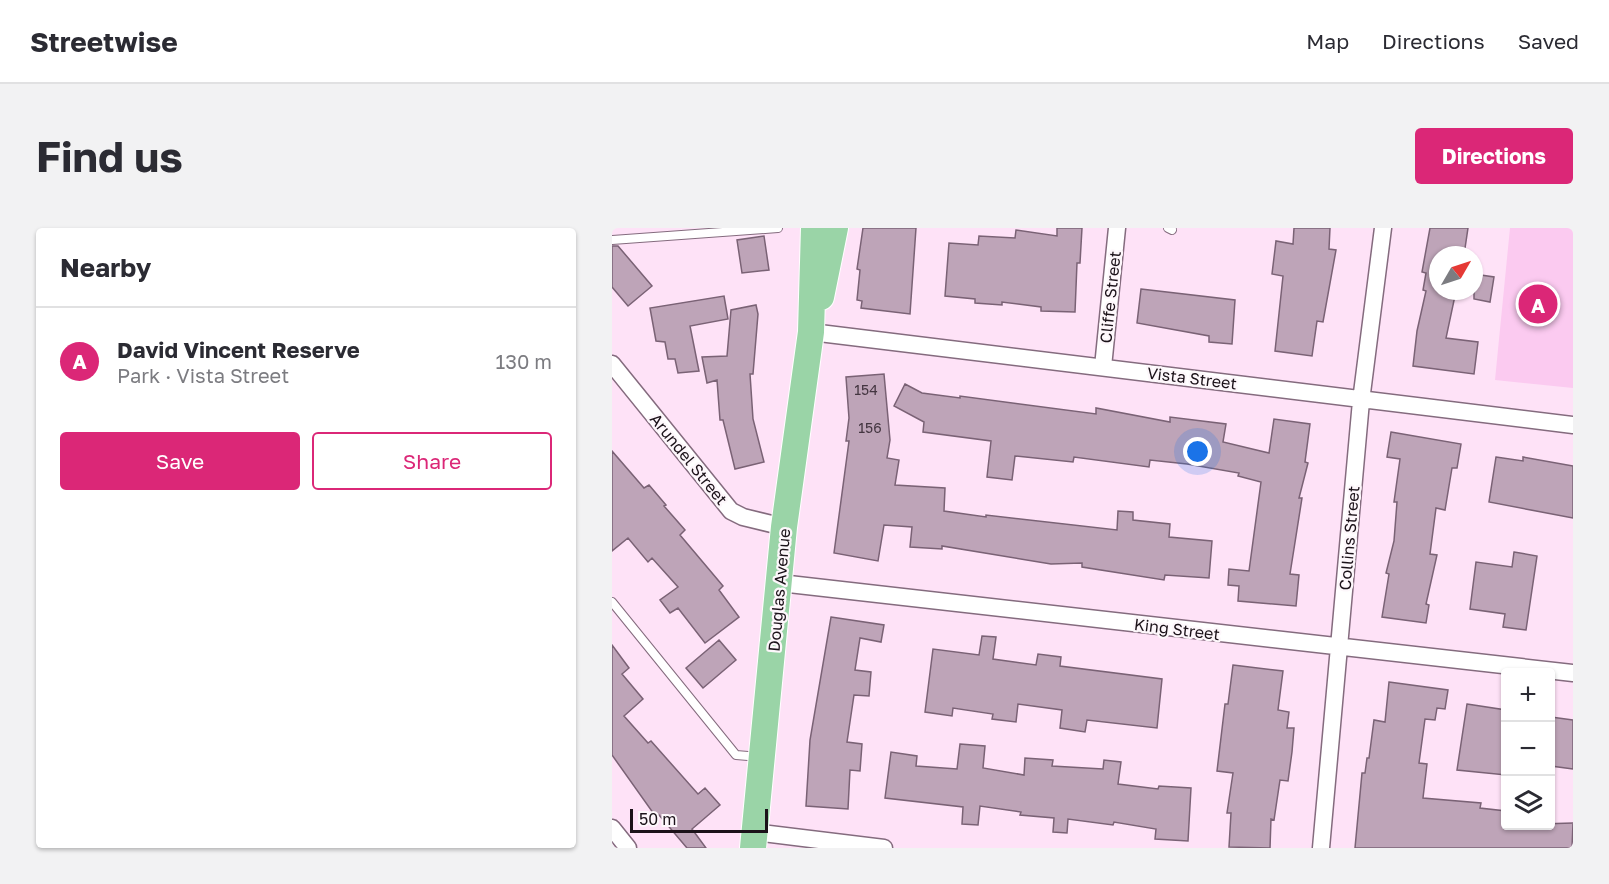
<!DOCTYPE html>
<meta charset="utf-8">
<style>
body{margin:0;font-family:"Golos Text",sans-serif;background:#f2f2f3;color:#2b2b33}
.controls{position:absolute;right:18px;bottom:18px;display:grid;overflow:hidden;border-radius:6px;box-shadow:0 2px 4px #0004}
.controls button{width:54px;height:54px;display:grid;place-items:center;padding:0;border:0;border-bottom:2px solid #e1e1e2;background:#fff;color:#2b2b33;font:30px sans-serif}
.compass{position:absolute;left:817px;top:18px;width:54px;height:54px;border-radius:50%;background:#fff;box-shadow:0 2px 4px #0004;rotate:51deg}
.scale{position:absolute;left:18px;bottom:15px;width:138px;box-sizing:border-box;padding-left:6px;border:3px solid #1b1219;border-top:0;font-size:16px;line-height:21px;white-space:nowrap;color:#1b1219;-webkit-text-stroke:4px #fdf7fb;paint-order:stroke}
.you{position:absolute;left:586px;top:224px;width:21px;height:21px;margin:-15px;border:4px solid #fff;border-radius:50%;background:#1a73e8;box-shadow:0 0 0 9px #1a73e833}
.badge{display:grid;place-items:center;width:39px;height:39px;border-radius:50%;background:#db2777;color:#fff;font-size:20px;font-weight:700}
.pin{position:absolute;translate:-50% -50%;border:3px solid #fff;box-shadow:0 2px 6px #0006}
.list{margin:0;padding:0;list-style:none}
h2{display:flex;justify-content:space-between;align-items:center;height:78px;margin:0;padding:0 24px;font-size:26px}
h2 small{font-size:20px;font-weight:400;color:#7c7c81}
.list li{display:grid;grid-template-columns:39px 1fr auto;gap:18px;align-items:center;box-sizing:border-box;height:108px;padding:0 24px;border-top:2px solid #e1e1e2}
.list b{display:block;font-size:22px;white-space:nowrap}
.list p{margin:0;font-size:20px;white-space:nowrap;color:#7c7c81}
.list em{font-size:20px;font-style:normal;color:#7c7c81}
.actions{display:flex;gap:12px;padding:18px 24px}
.actions a{flex:1;padding:14px 0;border:2px solid #db2777;border-radius:6px;text-align:center;font-size:21px;color:#db2777}
.actions .main{background:#db2777;color:#fff}
.icon{flex:none;width:33px;height:33px;fill:none;stroke:currentColor;stroke-width:2;stroke-linecap:round;stroke-linejoin:round}
.map{position:relative;flex:none;width:961px;height:620px;overflow:hidden;border-radius:6px}
header{display:flex;align-items:center;gap:36px;box-sizing:border-box;height:84px;padding:0 30px;background:#fff;border-bottom:2px solid #e1e1e2}
header strong{font-size:28px}
nav{display:flex;gap:33px;margin-inline-start:auto;font-size:21px}
.intro{display:flex;align-items:center;justify-content:space-between;box-sizing:border-box;height:144px;padding:0 36px}
h1{margin:0;font-size:42px}
.button{padding:15px 27px;border-radius:6px;background:#db2777;color:#fff;font-size:21px;font-weight:700}
main{display:flex;gap:36px;padding:0 36px}
aside{flex:1;background:#fff;border-radius:6px;box-shadow:0 2px 4px #0004}
.map>svg:first-child{display:block}
.green{fill:#fbcaf0}
.building{fill:#bea4b8;stroke:#7a6275;stroke-width:1.5}
.lines{fill:none;stroke-linecap:round;stroke-linejoin:round}
.lane-casing{stroke:#846b7e;stroke-width:10}
.street-casing{stroke:#846b7e;stroke-width:19}
.primary-casing{stroke:#fff;stroke-width:28}
.lane{stroke:#fff;stroke-width:8}
.street{stroke:#fff;stroke-width:16}
.primary{stroke:#9ad4a7;stroke-width:26}
.labels{text-anchor:middle;stroke-width:4.5;stroke-linejoin:round;paint-order:stroke}
.number-label{font-size:14px;fill:#443641}
.street-label{font-size:16px;fill:#1b1219;stroke:#fdf7fb}
</style>
<header>
<strong>Streetwise</strong>
<nav><a>Map</a><a>Directions</a><a>Saved</a></nav>
</header>
<div class="intro"><h1>Find us</h1><a class="button">Directions</a></div>
<main>
<aside>
<h2>Nearby<small></small></h2>
<ul class="list">
<li><span class="badge">A</span><div><b>David Vincent Reserve</b><p>Park · Vista Street</p></div><em>130 m</em></li>
</ul>
<div class="actions"><a class="main">Save</a><a>Share</a></div>
</aside>
<div class="map">
<svg width="961" height="620" viewBox="0 0 961 620">
<rect width="100%" height="100%" fill="#fee2f7"/>
<!-- green -->
<path class="green" d="M898,0H961V160L883,152Z"/>
<!-- building -->
<path class="building" d="M251,0H304L298,86L249,80L250,73L245,72L248,42L245,41Z
M445,0H470L468,35H465L463,84L429,83V79L390,74V77L363,75V71L333,68L337,15L366,17L367,8L403,10L404,2L445,8Z
M682,0H718L717,21L724,22L711,94L705,93L700,128L663,123L671,48L660,46L664,13L681,16Z
M818,0H856L852,27H826V63H844L834,110L866,114L862,146L801,138L805,103L814,63L811,62L814,45L810,44Z
M152,8L157,42L130,45L125,12Z
M0,18H6L40,58L16,78L0,59Z
M862,46L882,49L878,74L862,71Z
M529,61L623,72L620,116L597,114V108L525,95Z
M112,68L116,91L78,98L87,143L66,145L63,131H56L53,114L44,113L38,80Z
M144,77L146,86L141,146H138L141,191L152,234L123,241L111,192H108L105,152L95,155L90,129L115,128L119,82Z
M272,146L278,212L275,230L287,232L283,257L333,260L332,283L374,289V287L505,302L506,283L521,284V292L558,296L557,309L600,313L597,350L553,347L552,352L470,339V335L439,336L330,318V321L298,319L300,299L272,297L266,333L222,325L237,213H234L237,190L234,149Z
M293,156L310,165L348,170V168L484,186V180L558,194V189L614,196L611,214L657,225L662,191L698,196L693,234L696,235L687,270H690L678,346L687,347L684,378L626,373L627,358L616,357L617,341L637,343L649,254L626,248L627,245L575,236L538,232L537,239L462,229L461,234L403,228L400,252L375,249L379,213L311,204L312,194L282,178Z
M779,204L849,216L845,240H840L833,282L824,280L818,326L825,327L814,376L817,377L814,395L770,389L777,346L774,345L782,313L785,274H782L788,231L775,229Z
M0,223L32,260L37,257L54,277L52,278L73,302L68,307L111,358L107,362L127,389L93,415L66,380L58,385L48,372L66,359L40,330L36,334L16,310L0,323Z
M884,229L911,233V229L961,238V290L877,274Z
M902,324L925,328L914,402L891,399L893,386L858,381L864,334L900,339Z
M219,389L272,397L269,414L248,410L243,442L259,444L257,468L242,467L235,514L250,516L248,543L238,542L236,581L194,578L198,512Z
M370,408L384,409L381,431L424,437L426,426L449,429L448,438L550,451L545,500L475,492L473,504L448,500L450,482L406,476L404,494L380,491L381,486L341,480L340,488L313,484L321,421L367,427Z
M107,412L124,432L91,460L74,440Z
M0,417L17,440L10,446L31,471L12,488L36,515L39,513L86,566L93,560L108,577L80,601L94,620H75L47,587L44,589L0,527Z
M621,437L671,443L666,482L677,484L675,500H682L680,524L676,553L668,552L662,592L659,591L658,620L617,619L619,585H615L621,545L605,543L613,476H616Z
M777,454L836,462L833,481L825,480L823,492L813,491L807,535L815,536L811,570L869,575L868,580L894,583V597L961,595L960,620H743L750,545H753L755,530H757L762,492L773,494Z
M855,476L894,482V547L845,542Z
M939,489L961,492V541L939,538Z
M348,516L373,518L371,540L412,547L413,530L441,532L440,538L491,541L492,532L509,534L506,556L546,561L547,558L579,560L576,613L543,611L544,601L502,594L501,597L456,591L455,605L441,604L442,590L408,587L409,584L368,578L366,597L350,596L351,579L273,570L279,524L305,528L304,538L345,541Z"/>
<g class="lines">
<defs>
<path id="lane" d="M556,0L560,2
M0,12L166,0
M0,374L124,527L148,529"/>
<path id="street" d="M199,104L961,197
M0,136L119,283L131,289L172,299
M491,139L505,0
M168,355L961,445
M0,600L16,620
M142,604L272,620
M709,620L749,173L771,0"/>
<path id="primary" d="M209,69L223,0
M141,620L172,299L199,104L202,0"/>
</defs>
<!-- lane casing -->
<use href="#lane" class="lane-casing"/>
<!-- street casing -->
<use href="#street" class="street-casing"/>
<!-- primary casing -->
<use href="#primary" class="primary-casing"/>
<!-- lane -->
<use href="#lane" class="lane"/>
<!-- street -->
<use href="#street" class="street"/>
<!-- primary -->
<use href="#primary" class="primary"/>
</g>
<g class="labels">
<!-- number labels -->
<g class="number-label">
<text x="254" y="167">154</text>
<text x="258" y="205">156</text>
</g>
<!-- street labels -->
<g class="street-label">
<text transform="translate(498 69) rotate(-84)" y="6">Cliffe Street</text>
<text transform="translate(580 150) rotate(7)" y="6">Vista Street</text>
<text transform="translate(77 231) rotate(51)" y="6">Arundel Street</text>
<text transform="translate(737 310) rotate(-85)" y="6">Collins Street</text>
<text transform="translate(167 362) rotate(-85)" y="6">Douglas Avenue</text>
<text transform="translate(565 401) rotate(7)" y="6">King Street</text>
</g>
</g>
</svg>
<div class="controls">
<button>+</button>
<button>−</button>
<button><svg class="icon" aria-label="layers" viewBox="0 0 24 24"><path d="M12 4l9 5-9 5-9-5zM3 14l9 5 9-5"/></svg></button>
</div>
<svg class="compass" viewBox="-18 -18 36 36"><path d="M0-13l5 13h-10z" fill="#e53935"/><path d="M0 13l5-13h-10z" fill="#7c7c81"/></svg>
<div class="scale">50 m</div>
<div class="you"></div>
<div class="pin badge" style="left:926px;top:76px">A</div>
</div>
</main>
